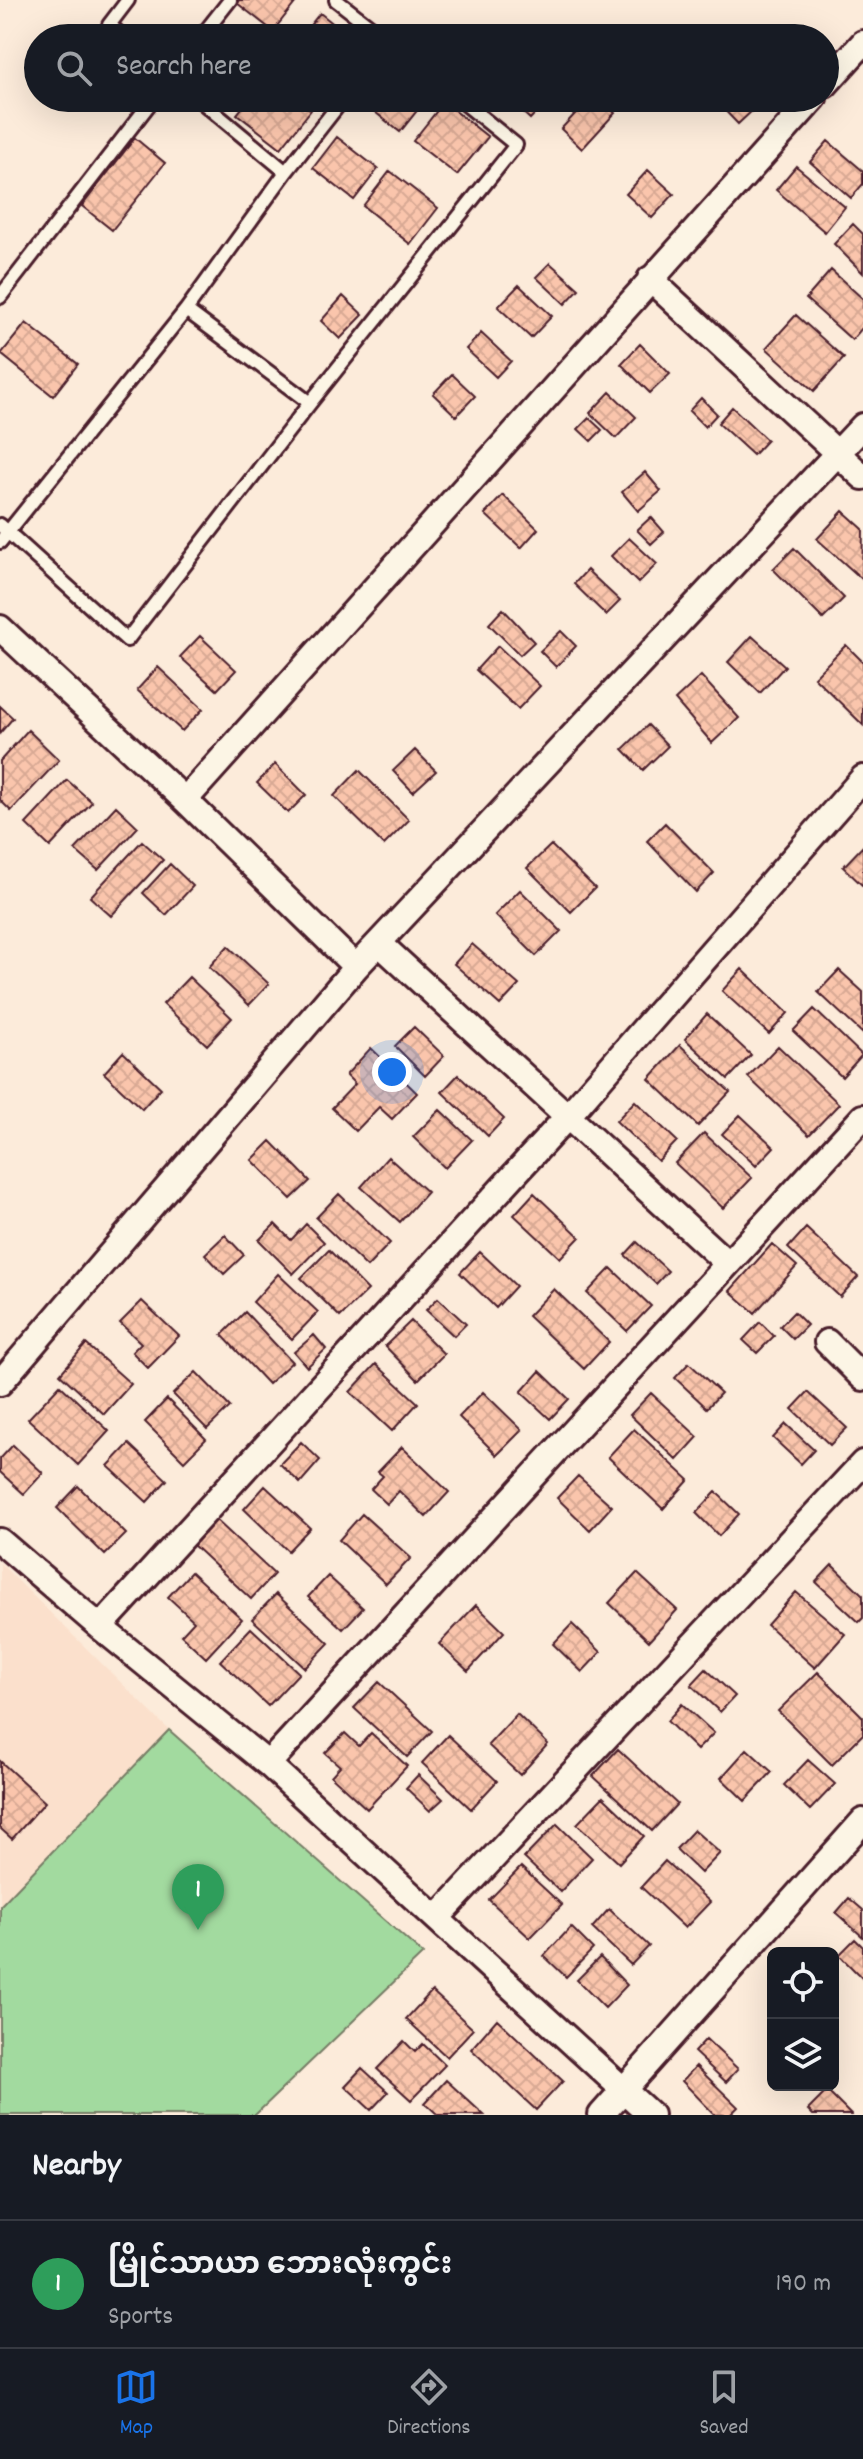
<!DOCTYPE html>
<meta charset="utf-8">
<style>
body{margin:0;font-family:Dekko,"Noto Sans Myanmar",sans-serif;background:#20242c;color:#f1f3f6}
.controls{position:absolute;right:24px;bottom:24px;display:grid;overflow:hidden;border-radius:12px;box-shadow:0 8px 32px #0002}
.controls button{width:72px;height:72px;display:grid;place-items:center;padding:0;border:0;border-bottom:2px solid #363941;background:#171b24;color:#f1f3f6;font:40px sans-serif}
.you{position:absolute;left:392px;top:1072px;width:28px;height:28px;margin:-20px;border:6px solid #fff;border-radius:50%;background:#1a73e8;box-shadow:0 0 0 12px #1a73e833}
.badge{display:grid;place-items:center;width:52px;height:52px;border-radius:50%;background:#1a73e8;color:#fff;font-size:26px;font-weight:700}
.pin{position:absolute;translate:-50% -66px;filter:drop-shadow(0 2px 4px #0008)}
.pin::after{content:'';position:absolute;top:42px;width:28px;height:24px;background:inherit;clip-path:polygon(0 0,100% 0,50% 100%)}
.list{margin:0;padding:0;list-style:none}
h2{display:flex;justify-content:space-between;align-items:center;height:104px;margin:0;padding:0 32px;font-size:34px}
h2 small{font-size:26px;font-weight:400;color:#9ea1a6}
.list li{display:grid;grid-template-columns:52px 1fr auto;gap:24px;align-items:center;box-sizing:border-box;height:128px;padding:0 32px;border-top:2px solid #363941}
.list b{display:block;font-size:30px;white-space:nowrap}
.list p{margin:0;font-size:26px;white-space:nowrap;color:#9ea1a6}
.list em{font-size:26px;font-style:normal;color:#9ea1a6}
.icon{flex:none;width:44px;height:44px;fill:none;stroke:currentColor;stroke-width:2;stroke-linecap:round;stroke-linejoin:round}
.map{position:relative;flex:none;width:863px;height:2115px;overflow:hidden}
.search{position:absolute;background:#171b24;box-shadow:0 8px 32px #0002;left:24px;right:24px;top:24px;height:88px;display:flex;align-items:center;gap:20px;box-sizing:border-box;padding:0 28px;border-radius:44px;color:#9ea1a6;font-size:30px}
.sheet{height:232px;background:#171b24}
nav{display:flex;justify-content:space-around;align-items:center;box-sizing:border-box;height:112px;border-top:2px solid #363941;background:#171b24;font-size:22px;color:#9ea1a6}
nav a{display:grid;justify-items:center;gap:4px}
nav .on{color:#1a73e8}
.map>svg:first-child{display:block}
.built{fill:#fbe0cc}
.garden{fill:#a2da9f;stroke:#767c65;stroke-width:2}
.building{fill:url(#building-cross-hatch);stroke:#4a1f2b;stroke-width:2}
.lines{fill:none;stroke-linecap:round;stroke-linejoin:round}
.service-casing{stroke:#4a1f2b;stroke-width:18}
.minor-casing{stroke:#4a1f2b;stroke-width:30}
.service{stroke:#fcf5e5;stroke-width:12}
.minor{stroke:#fcf5e5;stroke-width:24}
</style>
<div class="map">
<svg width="863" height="2115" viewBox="0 0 863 2115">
<defs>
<pattern id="building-cross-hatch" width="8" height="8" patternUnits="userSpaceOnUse" patternTransform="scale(2)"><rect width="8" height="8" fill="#fac5ac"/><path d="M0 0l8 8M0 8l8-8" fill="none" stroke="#d8a994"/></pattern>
</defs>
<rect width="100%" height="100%" fill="#fcebda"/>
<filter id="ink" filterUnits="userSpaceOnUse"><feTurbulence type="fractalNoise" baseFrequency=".0125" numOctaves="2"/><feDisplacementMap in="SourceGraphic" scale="16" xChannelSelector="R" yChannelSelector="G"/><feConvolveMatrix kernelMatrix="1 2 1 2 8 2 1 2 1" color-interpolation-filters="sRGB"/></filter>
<g filter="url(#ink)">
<!-- built -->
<path class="built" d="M0,1563L169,1730L0,1906Z"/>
<!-- garden -->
<path class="garden" d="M169,1730L423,1954L255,2115H0V1906Z"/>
<!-- building -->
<path class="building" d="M239,0H293L296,2L273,31L237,3Z
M320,13L351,38H300Z
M250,98H296L311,110L281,148L237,114Z
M370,98H427L400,132L365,104Z
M507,98H550L530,119Z
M590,98H599L615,113L582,149L561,129Z
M713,98H743L754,109L738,124Z
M444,102L488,137L457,175L413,141Z
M337,137L378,169L354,200L313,168Z
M135,138L165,163L112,230L82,206Z
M828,141L863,171V184L851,198L810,162Z
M796,166L845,207L825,232L776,190Z
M648,170L674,194L652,218L626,194Z
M390,171L438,208L410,244L363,206Z
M853,224L863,234V273L834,244Z
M550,263L579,289L565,304L536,277Z
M831,270L863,299V327L852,340L806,299Z
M519,285L552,316L531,338L498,307Z
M343,296L363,315L340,339L321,321Z
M796,315L844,358L814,391L766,348Z
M26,323L78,364L53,396L1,354Z
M481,333L511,361L496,377L466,349Z
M640,344L670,374L650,393L621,364Z
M452,374L475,396L456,416L433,394Z
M610,392L636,417L616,438L590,413Z
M701,398L717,414L705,427L689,411Z
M732,407L767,440L753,455L718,423Z
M589,418L602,430L591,441L578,429Z
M645,472L661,491L638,511L622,492Z
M503,495L538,529L521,548L485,514Z
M843,511L863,529L862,579L817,539Z
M651,517L664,532L651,544L637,530Z
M629,538L657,564L638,583L611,556Z
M794,548L844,598L823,619L773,569Z
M587,570L620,601L606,615L574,584Z
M503,609L534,642L520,655L489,624Z
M561,631L576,646L556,667L540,651Z
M200,636L236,670L217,690L180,657Z
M752,636L785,666L760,693L728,662Z
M846,645L863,662V725L814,677Z
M498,646L540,686L518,709L476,670Z
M158,667L203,709L182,731L137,690Z
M701,676L739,718L712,743L675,700Z
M0,706L13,718L0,733Z
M648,725L668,746L643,770L623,749Z
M28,730L59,760L11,811L0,800V761Z
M415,750L436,771L413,792L393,771Z
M275,764L306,795L288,813L257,783Z
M359,770L409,820L384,845L334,796Z
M67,780L92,802L50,847L26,824Z
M116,806L138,827L98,870L75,850Z
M665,823L714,873L696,892L647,841Z
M142,841L163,860L111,916L90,897Z
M551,845L595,888L571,912L527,868Z
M863,846V886L843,867Z
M170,864L193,886L166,915L143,893Z
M520,890L561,931L536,956L495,915Z
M472,944L519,985L500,1005L454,964Z
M228,946L269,984L249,1005L209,967Z
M742,969L788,1013L769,1034L722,991Z
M839,970L863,992V1034L818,992Z
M189,977L232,1018L207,1045L163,1004Z
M814,1009L862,1055L842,1077L793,1031Z
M707,1014L751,1055L728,1079L685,1039Z
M414,1027L444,1056L425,1076L395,1046Z
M680,1045L730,1092L698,1126L649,1079Z
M778,1046L839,1104L809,1135L748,1077Z
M371,1048L417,1093L392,1119L379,1107L356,1131L332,1108L355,1084L346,1075Z
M123,1052L161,1088L142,1109L104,1073Z
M458,1075L504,1119L488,1136L442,1092Z
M635,1101L677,1141L658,1161L616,1121Z
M440,1110L472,1140L445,1168L413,1137Z
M740,1115L774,1147L756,1166L722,1134Z
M704,1133L752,1178L723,1208L675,1163Z
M271,1141L310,1181L291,1199L252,1160Z
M388,1157L427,1192L400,1222L361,1187Z
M534,1193L580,1237L560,1258L514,1215Z
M339,1194L390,1243L367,1267L316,1218Z
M275,1224L291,1240L306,1224L324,1242L293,1274L259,1240Z
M806,1228L858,1277L840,1297L788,1248Z
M225,1235L244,1255L224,1274L205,1254Z
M637,1242L668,1271L656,1284L625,1255Z
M772,1244L797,1266L755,1313L730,1291Z
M329,1250L368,1290L340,1317L301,1278Z
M480,1252L516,1286L496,1308L460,1273Z
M611,1268L651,1306L627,1331L587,1293Z
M278,1274L318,1312L292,1339L253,1302Z
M554,1289L609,1342L584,1369L528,1316Z
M438,1298L466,1324L454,1336L426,1310Z
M142,1301L179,1336L148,1368L132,1352L141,1343L120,1323Z
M245,1312L292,1362L268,1384L222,1335Z
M794,1312L807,1325L793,1339L780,1326Z
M411,1321L444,1354L418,1380L385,1346Z
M760,1322L774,1336L757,1353L743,1340Z
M314,1335L326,1349L307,1367L294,1352Z
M86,1344L131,1384L104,1414L60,1374Z
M689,1363L721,1393L707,1408L675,1378Z
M376,1364L418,1403L392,1431L350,1392Z
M540,1371L569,1399L550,1419L521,1392Z
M196,1372L230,1407L207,1429L173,1394Z
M60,1385L109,1431L78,1465L28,1419Z
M483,1392L522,1430L497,1455L459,1417Z
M808,1392L847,1428L830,1445L792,1409Z
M651,1393L698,1437L677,1460L630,1415Z
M167,1399L206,1439L184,1461L145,1422Z
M786,1424L814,1450L801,1464L773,1438Z
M634,1429L689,1480L663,1509L608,1457Z
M301,1442L320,1460L300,1483L280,1464Z
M129,1444L167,1480L147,1502L108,1466Z
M13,1445L43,1473L24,1494L0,1472V1459Z
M402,1447L449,1492L426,1517L399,1491L387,1504L371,1489L383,1476L378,1472Z
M578,1476L612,1506L590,1530L557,1498Z
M78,1486L126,1534L105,1555L57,1508Z
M265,1486L310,1528L288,1551L244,1509Z
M716,1492L739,1514L719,1536L696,1513Z
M362,1514L411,1558L386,1584L339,1540Z
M215,1519L274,1574L251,1599L192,1544Z
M832,1565L863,1595V1618L859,1622L816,1582Z
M191,1572L242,1619L206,1658L181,1635L194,1621L168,1597Z
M637,1573L677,1610L649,1641L609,1603Z
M328,1576L363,1608L343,1629L308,1597Z
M796,1592L845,1634L815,1668L767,1625Z
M276,1594L329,1643L305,1668L252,1619Z
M476,1605L504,1632L468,1671L439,1644Z
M572,1624L601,1652L582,1672L553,1644Z
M251,1628L299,1673L268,1706L220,1661Z
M706,1669L735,1696L720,1712L691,1685Z
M818,1672L863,1717V1734L832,1765L778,1711Z
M379,1682L432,1731L407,1757L354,1708Z
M682,1704L714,1733L697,1750L667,1721Z
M517,1714L548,1744L520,1775L488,1745Z
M345,1733L359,1746L371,1733L407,1766L367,1809L331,1776L340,1766L325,1753Z
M448,1735L497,1781L471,1809L422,1763Z
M618,1749L677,1804L652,1831L593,1776Z
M747,1749L772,1772L745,1801L721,1778Z
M808,1760L835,1784L810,1810L784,1785Z
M0,1761L45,1802L12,1839L0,1828Z
M418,1775L443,1799L430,1811L406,1788Z
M603,1797L644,1836L619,1863L577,1824Z
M557,1824L592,1858L560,1892L524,1858Z
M694,1830L720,1853L701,1873L676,1849Z
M665,1861L710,1902L685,1928L641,1887Z
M521,1867L562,1905L530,1938L489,1900Z
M849,1898L863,1910V1937L836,1913Z
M609,1909L649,1946L631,1965L592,1928Z
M571,1927L593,1949L566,1977L544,1956Z
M855,1939L863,1947V1979L839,1955Z
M600,1957L627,1985L605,2008L577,1980Z
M432,1991L473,2029L447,2057L406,2019Z
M497,2019L563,2081L536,2110L471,2049Z
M706,2039L738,2069L726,2082L694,2052Z
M404,2041L415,2052L423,2044L445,2065L411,2100L377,2069Z
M696,2066L738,2107L730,2115H715L682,2081Z
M362,2068L388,2092L371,2110L345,2086Z
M446,2080L484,2115H438L425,2103Z
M827,2091L851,2115H813L808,2110Z"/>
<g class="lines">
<defs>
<path id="service" d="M336,0L385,38
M125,38L109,25L128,0
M200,38L230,0
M197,98L286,172
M0,297L154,98
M186,310L310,403
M0,525L127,640L310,403L516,145L458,98
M0,542L186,310L286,172L344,98"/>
<path id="minor" d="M825,85L863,43
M650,279L863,477
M0,628L185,800L356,967
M185,800L814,98
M379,943L727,1263
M827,1342L863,1378
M0,1383L356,967L863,426
M0,1541L100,1627L268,1764L651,2115
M100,1627L567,1117L863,778
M268,1764L863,1117
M437,1918L863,1463
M601,2115L863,1821"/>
</defs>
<!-- service casing -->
<use href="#service" class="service-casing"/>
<!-- minor casing -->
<use href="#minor" class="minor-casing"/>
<!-- service -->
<use href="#service" class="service"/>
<!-- minor -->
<use href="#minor" class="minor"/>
</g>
</g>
</svg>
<div class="controls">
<button><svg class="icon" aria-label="locate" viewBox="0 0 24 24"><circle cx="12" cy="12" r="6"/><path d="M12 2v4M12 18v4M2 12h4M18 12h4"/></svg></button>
<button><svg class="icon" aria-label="layers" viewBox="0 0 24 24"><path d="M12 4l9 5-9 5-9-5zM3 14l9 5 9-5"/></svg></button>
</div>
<div class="you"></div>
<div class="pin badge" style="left:198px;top:1930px;background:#2e9e5b">1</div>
<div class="search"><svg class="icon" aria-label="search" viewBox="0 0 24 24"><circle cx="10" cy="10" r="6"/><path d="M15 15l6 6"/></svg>Search here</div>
</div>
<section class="sheet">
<h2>Nearby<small></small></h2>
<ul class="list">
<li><span class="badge" style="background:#2e9e5b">1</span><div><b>မြိုင်သာယာ ဘေားလုံးကွင်း</b><p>Sports</p></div><em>190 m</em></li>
</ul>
</section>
<nav>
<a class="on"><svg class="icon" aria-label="map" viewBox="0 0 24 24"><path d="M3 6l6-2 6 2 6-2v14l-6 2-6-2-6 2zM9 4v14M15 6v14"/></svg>Map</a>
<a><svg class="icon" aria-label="directions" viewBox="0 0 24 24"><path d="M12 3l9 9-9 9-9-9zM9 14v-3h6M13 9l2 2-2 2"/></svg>Directions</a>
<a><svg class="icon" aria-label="saved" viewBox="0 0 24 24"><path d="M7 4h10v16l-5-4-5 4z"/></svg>Saved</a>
</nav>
